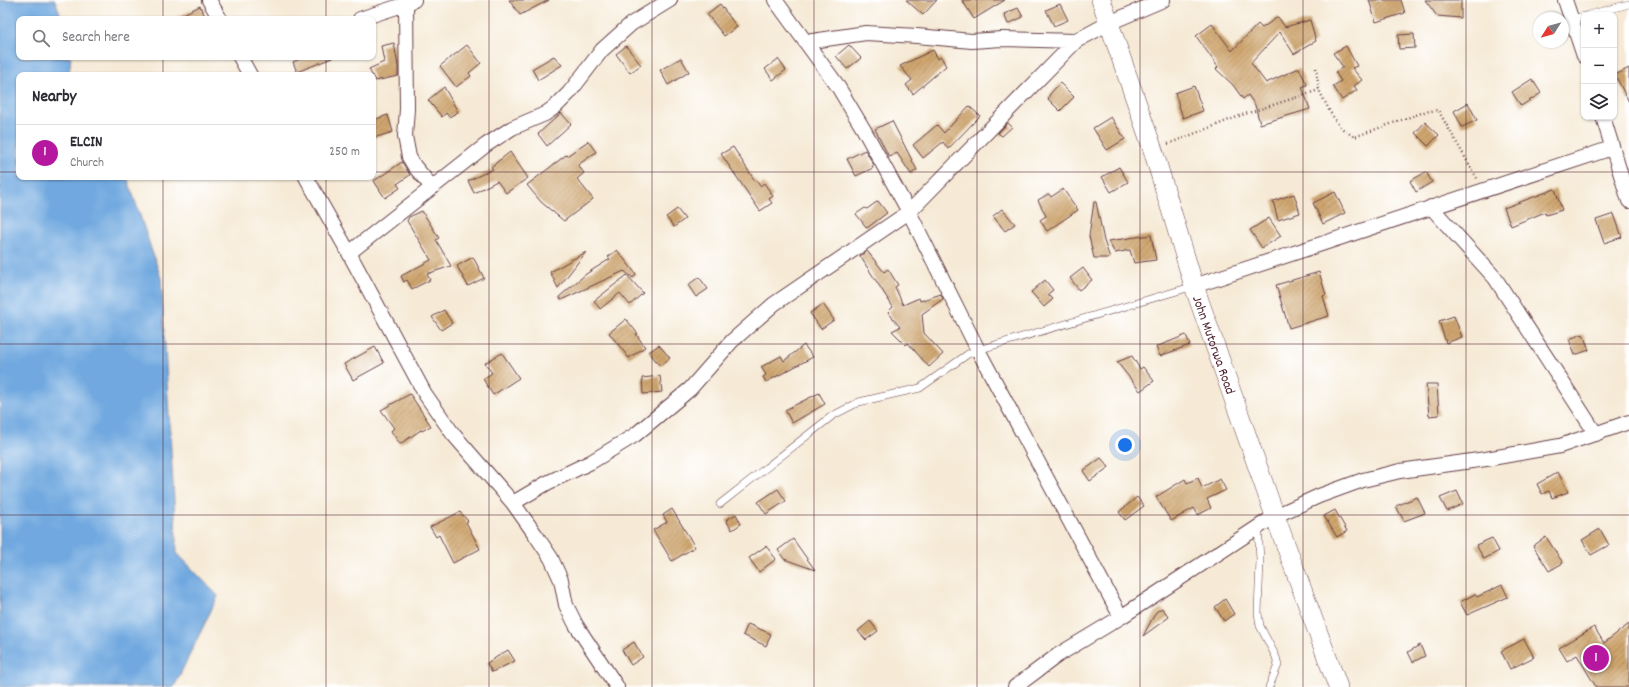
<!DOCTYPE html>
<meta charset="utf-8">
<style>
body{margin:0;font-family:Dekko,sans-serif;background:#f2f2f3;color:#2b2b33}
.controls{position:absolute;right:12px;top:12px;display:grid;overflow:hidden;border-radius:8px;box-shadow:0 1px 3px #0004}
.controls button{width:36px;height:36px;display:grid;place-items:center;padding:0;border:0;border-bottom:1px solid #e1e1e2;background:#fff;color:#2b2b33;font:20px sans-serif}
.compass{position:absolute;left:1533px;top:12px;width:36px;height:36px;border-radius:50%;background:#fff;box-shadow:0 1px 3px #0004;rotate:233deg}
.you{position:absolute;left:1125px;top:445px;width:14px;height:14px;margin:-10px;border:3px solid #fff;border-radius:50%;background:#1a73e8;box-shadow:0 0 0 6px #1a73e833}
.badge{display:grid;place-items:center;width:26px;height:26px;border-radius:50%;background:#b5179e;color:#fff;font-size:13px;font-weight:700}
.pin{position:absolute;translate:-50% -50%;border:2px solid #fff;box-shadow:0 1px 4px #0006}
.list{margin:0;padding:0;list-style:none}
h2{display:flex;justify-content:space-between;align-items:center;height:52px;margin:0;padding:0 16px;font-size:17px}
h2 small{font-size:13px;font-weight:400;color:#7c7c81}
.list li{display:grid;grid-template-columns:26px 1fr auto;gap:12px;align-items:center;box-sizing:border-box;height:56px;padding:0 16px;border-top:1px solid #e1e1e2}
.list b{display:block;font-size:15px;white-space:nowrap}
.list p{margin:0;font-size:13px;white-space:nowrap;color:#7c7c81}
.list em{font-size:13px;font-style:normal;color:#7c7c81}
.icon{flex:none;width:22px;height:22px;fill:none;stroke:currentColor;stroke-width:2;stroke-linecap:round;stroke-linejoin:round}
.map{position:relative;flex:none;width:1629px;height:687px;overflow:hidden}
.search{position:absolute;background:#fff;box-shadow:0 1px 3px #0004;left:16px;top:16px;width:360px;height:44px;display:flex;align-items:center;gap:10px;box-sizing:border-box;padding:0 14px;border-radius:8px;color:#7c7c81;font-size:15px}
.panel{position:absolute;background:#fff;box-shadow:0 1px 3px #0004;left:16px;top:72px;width:360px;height:108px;border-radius:8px}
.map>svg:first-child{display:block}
.water{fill:#6fa8df;stroke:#5c6485}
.building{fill:url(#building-hatch)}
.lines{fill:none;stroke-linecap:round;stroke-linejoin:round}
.lane-casing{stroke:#643d45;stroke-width:8}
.street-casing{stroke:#643d45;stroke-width:16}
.secondary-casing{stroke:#643d45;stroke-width:20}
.path{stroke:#643d45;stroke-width:2.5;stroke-dasharray:1 3;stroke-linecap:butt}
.lane{stroke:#fff;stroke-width:7}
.street{stroke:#fff;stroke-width:14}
.secondary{stroke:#fff;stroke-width:19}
.grid{fill:none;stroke:#4a1f2b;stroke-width:1;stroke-opacity:0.55}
.labels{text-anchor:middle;stroke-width:3.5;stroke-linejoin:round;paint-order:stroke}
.street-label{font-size:14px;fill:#4a1f2b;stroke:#fff}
</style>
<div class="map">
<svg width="1629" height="687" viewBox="0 0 1629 687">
<defs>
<pattern id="building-hatch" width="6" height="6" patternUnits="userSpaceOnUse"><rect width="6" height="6" fill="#cfa66e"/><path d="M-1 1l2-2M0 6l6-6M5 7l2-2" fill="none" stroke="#aa875b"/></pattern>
</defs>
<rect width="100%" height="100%" fill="#fff"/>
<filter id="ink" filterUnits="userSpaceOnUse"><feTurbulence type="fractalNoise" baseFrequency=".025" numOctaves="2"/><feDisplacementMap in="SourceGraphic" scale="8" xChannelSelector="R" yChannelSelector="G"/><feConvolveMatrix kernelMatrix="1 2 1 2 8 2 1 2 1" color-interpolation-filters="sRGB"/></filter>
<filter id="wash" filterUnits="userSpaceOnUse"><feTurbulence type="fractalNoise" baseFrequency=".012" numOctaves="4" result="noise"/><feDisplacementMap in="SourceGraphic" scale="16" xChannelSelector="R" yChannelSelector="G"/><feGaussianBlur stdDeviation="0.9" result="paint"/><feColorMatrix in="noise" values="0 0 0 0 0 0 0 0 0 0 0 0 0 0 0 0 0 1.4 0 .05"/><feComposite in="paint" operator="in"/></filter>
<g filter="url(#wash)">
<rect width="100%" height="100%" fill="#f6ead6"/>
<!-- water -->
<path class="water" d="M0,0H55L62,19H19V57H71L69,75H19V177H127L161,278L177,553L218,596L174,687H0Z"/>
<g id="blocks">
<!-- building -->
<path class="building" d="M509,0H549L520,15Z
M906,0H937L923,15Z
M962,0H1005L974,19Z
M1369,0H1401L1405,13L1376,22Z
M1425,0H1461V18L1437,16Z
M720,4L737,27L724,36L707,14Z
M1060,4L1068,20L1054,26L1046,10Z
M200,6L205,16L198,19H173Z
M1018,8L1023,17L1008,24L1004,14Z
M1278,17L1285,27L1310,20L1316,41L1294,54L1280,32L1251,63L1266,83L1299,68L1307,85L1302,87L1310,109L1260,124L1255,105L1248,95L1243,99L1233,85L1216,69L1218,67L1196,36L1212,24L1232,51L1258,24L1262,28Z
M1414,34L1415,48L1399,49L1398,35Z
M394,43L398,66V76L375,81L369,69L384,62L381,46Z
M467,45L481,63L469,73L471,76L456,87L440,66Z
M849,45L861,58L847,69L836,56Z
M626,46L641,65L630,73L616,54Z
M1346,46L1357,66L1352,68L1362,80L1354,86L1357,90L1342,100L1333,86L1341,81L1335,72L1343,67L1333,53Z
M933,50L938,59L941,57L946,66L913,94L906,85L912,80L900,66Z
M554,56L562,65L538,80L532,69Z
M304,57H332V58L297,72L293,62Z
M681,58L689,72L668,85L660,70Z
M778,59L786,70L773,80L765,69Z
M1629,68V102L1615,75Z
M1532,79L1541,93L1521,106L1512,92Z
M1060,83L1074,97L1060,111L1048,99L1050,94Z
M1194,86L1203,111L1183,118L1175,93Z
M444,87L458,112L449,117L446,113L442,117L428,100Z
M1468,103L1477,120L1462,127L1454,111Z
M969,106L980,116L948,149L943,142L923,158L913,145L937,125L944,133Z
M561,113L571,124L547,146L538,134Z
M388,115L393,132L373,138V120Z
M1111,117L1125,139L1107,150L1093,128Z
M892,121L917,170L911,174L897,153L889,157L875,129Z
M1425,122L1439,135L1428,146L1415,133Z
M1008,123L1012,127L1002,136L998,133Z
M588,141L596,152L578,165L584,173L577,179L593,199L564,221L541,202L527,185L566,155L567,156Z
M733,147L755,181L756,180L760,186L764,183L773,196L769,199L772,203L760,211L721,154Z
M865,150L874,165L872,166L873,168L856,176L847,159Z
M510,152L528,178L506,193L497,181L474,193L468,181L493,169L491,167Z
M402,162L410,175L397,184L400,188L385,198L374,181Z
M1119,167L1128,182L1111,192L1102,177Z
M1426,172L1432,182L1416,192L1410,181Z
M1063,189L1078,210L1047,231L1040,220L1046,216L1038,200L1049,194L1051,197Z
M1555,189L1562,210L1546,215L1545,212L1511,226L1504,208Z
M1335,192L1345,213L1323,224L1313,203Z
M1294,194L1300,213L1278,220L1273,201Z
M878,201L887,213L867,228L856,214L865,208L867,209Z
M1094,202H1096L1104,241L1110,258H1094L1089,236Z
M677,209L685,219L674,227L666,217Z
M1002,209L1015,224L1005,231L993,216Z
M422,211L439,238L436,240L451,266L427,274L430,280L412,289L407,280L404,282L401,276L431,260L407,221L409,217Z
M1614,214L1622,237L1604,243L1596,220Z
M1269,218L1281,236L1262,248L1250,230Z
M1151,235L1156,260L1134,263L1130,250L1115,253L1108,241Z
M617,250L636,274L633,278L624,271L561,300L559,297L586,274L610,259L608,257Z
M867,251L884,272L888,269L898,285L895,287L903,305L919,298L920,301L941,294L943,299L922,314L924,333L943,354L929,367L908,343L906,345L892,331L900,327L888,312L893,307L860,256Z
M586,252L558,288L550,272Z
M473,257L484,278L468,286L457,266Z
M1083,268L1092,280L1079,290L1070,278Z
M1319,272L1326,295L1323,296L1329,316L1289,328L1276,285Z
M627,275L643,293L630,305L620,293L600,309L594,301Z
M699,277L708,289L696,297L688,285Z
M1045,280L1053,290L1048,294L1053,299L1044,307L1031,292Z
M823,304L834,320L821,329L810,313Z
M444,310L452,323L441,330L432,317Z
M1454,316L1462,337L1446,343L1439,321Z
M626,319L638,334H636L645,347L629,358L609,333Z
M1583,334L1589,350L1575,355L1569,339Z
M1186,335L1190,345L1160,356L1156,347Z
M659,345L670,358L660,366L649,352Z
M804,345L813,357L766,382L763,377L766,375L761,367L781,356L784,361Z
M375,347L384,363L353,380L344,364Z
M502,353L519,378L493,395L483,379L492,373L485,363Z
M1132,356L1140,369L1143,367L1154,381L1140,391L1117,362Z
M660,376L662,392L643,394L642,378Z
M1426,384H1437L1439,415L1429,416Z
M819,393L825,404L792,423L785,410Z
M410,394L431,426L422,431L421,430L400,444L391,431L394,428L381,410Z
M1101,458L1109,467L1090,481L1083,471Z
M1558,472L1568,492L1552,498L1549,491L1542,494L1537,484Z
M1198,478L1202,488L1220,479L1226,490L1207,499L1211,508L1198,515L1194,508L1171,521L1156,497L1185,479L1187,483Z
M778,489L786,501L766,514L758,502Z
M1457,491L1463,504L1447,511L1440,498Z
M1137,497L1144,506L1125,520L1119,512Z
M1417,497L1425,513L1404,521L1396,506Z
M672,509L695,547L672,561L653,530L667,522L663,515Z
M1335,510L1347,531L1337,537L1324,516Z
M460,512L468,521L466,522L480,549L453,563L439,535L436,537L430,527Z
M736,514L741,524L732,530L726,520Z
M1600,529L1609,545L1591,555L1582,540Z
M1546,537L1563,563L1549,571L1533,546Z
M1492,538L1499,551L1484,559L1476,545Z
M793,539L815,570L784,559L778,550Z
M766,546L776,559L759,572L749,558Z
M1502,585L1508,597L1467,615L1460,602L1475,594L1477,597Z
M1225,599L1234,614L1224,621L1215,607Z
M1162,608L1169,617L1143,636L1156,612Z
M870,621L878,631L866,640L858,631Z
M748,624L771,634L766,646L743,635Z
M1629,624V687H1596L1577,655L1567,661L1559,648L1594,627L1604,643Z
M1524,639L1534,657L1510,669L1501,651Z
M634,642L643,657L631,665L622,650Z
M1420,645L1425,656L1413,662L1408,652Z
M508,650L515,661L492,672L487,663Z"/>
</g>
</g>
<g filter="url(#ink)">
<use href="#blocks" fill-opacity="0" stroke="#643d45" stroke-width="1"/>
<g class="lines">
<defs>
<path id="lane" d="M1588,15L1629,4
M1573,19L1584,16
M720,504L832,416L859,402L920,388L968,354L978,350L1194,286
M1258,527L1260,560L1258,613L1260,626L1276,657L1278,665L1269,687"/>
<path id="street" d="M209,0L220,19
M414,0L406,4L407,109L405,136L409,157L415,167L432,187
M775,0L837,85L864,130L909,212L978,350L1121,617
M1565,0L1584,56
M360,19L406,4
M806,42L866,33L917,36L972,41L1002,39L1076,41
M240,57L250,75
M1603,117L1629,201
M306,177L349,253L425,394L453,434L513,503L535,534L551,558L561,580L566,605L576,625L617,687
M1431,207L1495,278L1596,434
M349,253L486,145L512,128L545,114L556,106L569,93L602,50L631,24L670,0
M1194,286L1612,148
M513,503L547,483L591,462L635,435L690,389L732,341L774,304L909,212L1076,41L1109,23L1163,0
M1015,687L1058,655L1121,617L1275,516L1319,496L1363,480L1400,471L1486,459L1560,446L1629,422"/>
<g id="secondary">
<path id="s1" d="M1101,0L1153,150L1194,286L1275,516L1338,687"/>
</g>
</defs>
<!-- lane casing -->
<use href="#lane" class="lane-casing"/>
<!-- street casing -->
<use href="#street" class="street-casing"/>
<!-- secondary casing -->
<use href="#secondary" class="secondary-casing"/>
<!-- path -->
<path class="path" d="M1316,68L1319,90L1330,112L1340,127L1354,137L1424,112L1438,110L1478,180
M1168,144L1242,115L1319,90"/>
<!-- lane -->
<use href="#lane" class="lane"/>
<!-- street -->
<use href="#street" class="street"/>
<!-- secondary -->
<use href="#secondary" class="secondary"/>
</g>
</g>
<!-- grid -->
<path class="grid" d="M163,0V19M326,0V19M489,0V687M652,0V687M814,0V687M977,0V687M1140,0V687M1303,0V687M1466,0V687M163,57V75M326,57V75M0,172H19M373,172H1629M163,177V687M326,177V687M0,344H1629M0,515H1629"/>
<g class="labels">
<!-- street labels -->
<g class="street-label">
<text dy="5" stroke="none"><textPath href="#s1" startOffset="363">John Mutorwa Road</textPath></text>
</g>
</g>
</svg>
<div class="controls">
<button>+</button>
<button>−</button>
<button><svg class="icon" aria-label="layers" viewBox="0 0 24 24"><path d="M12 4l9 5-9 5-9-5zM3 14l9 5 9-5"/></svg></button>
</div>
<svg class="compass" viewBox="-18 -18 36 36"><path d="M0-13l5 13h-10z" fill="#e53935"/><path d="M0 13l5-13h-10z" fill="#7c7c81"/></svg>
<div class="you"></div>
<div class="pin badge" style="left:1596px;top:658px">1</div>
<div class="search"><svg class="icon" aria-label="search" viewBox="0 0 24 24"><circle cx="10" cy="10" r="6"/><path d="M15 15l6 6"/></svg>Search here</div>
<section class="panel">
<h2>Nearby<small></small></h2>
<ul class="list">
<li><span class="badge">1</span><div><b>ELCIN</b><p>Church</p></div><em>250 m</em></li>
</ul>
</section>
</div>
